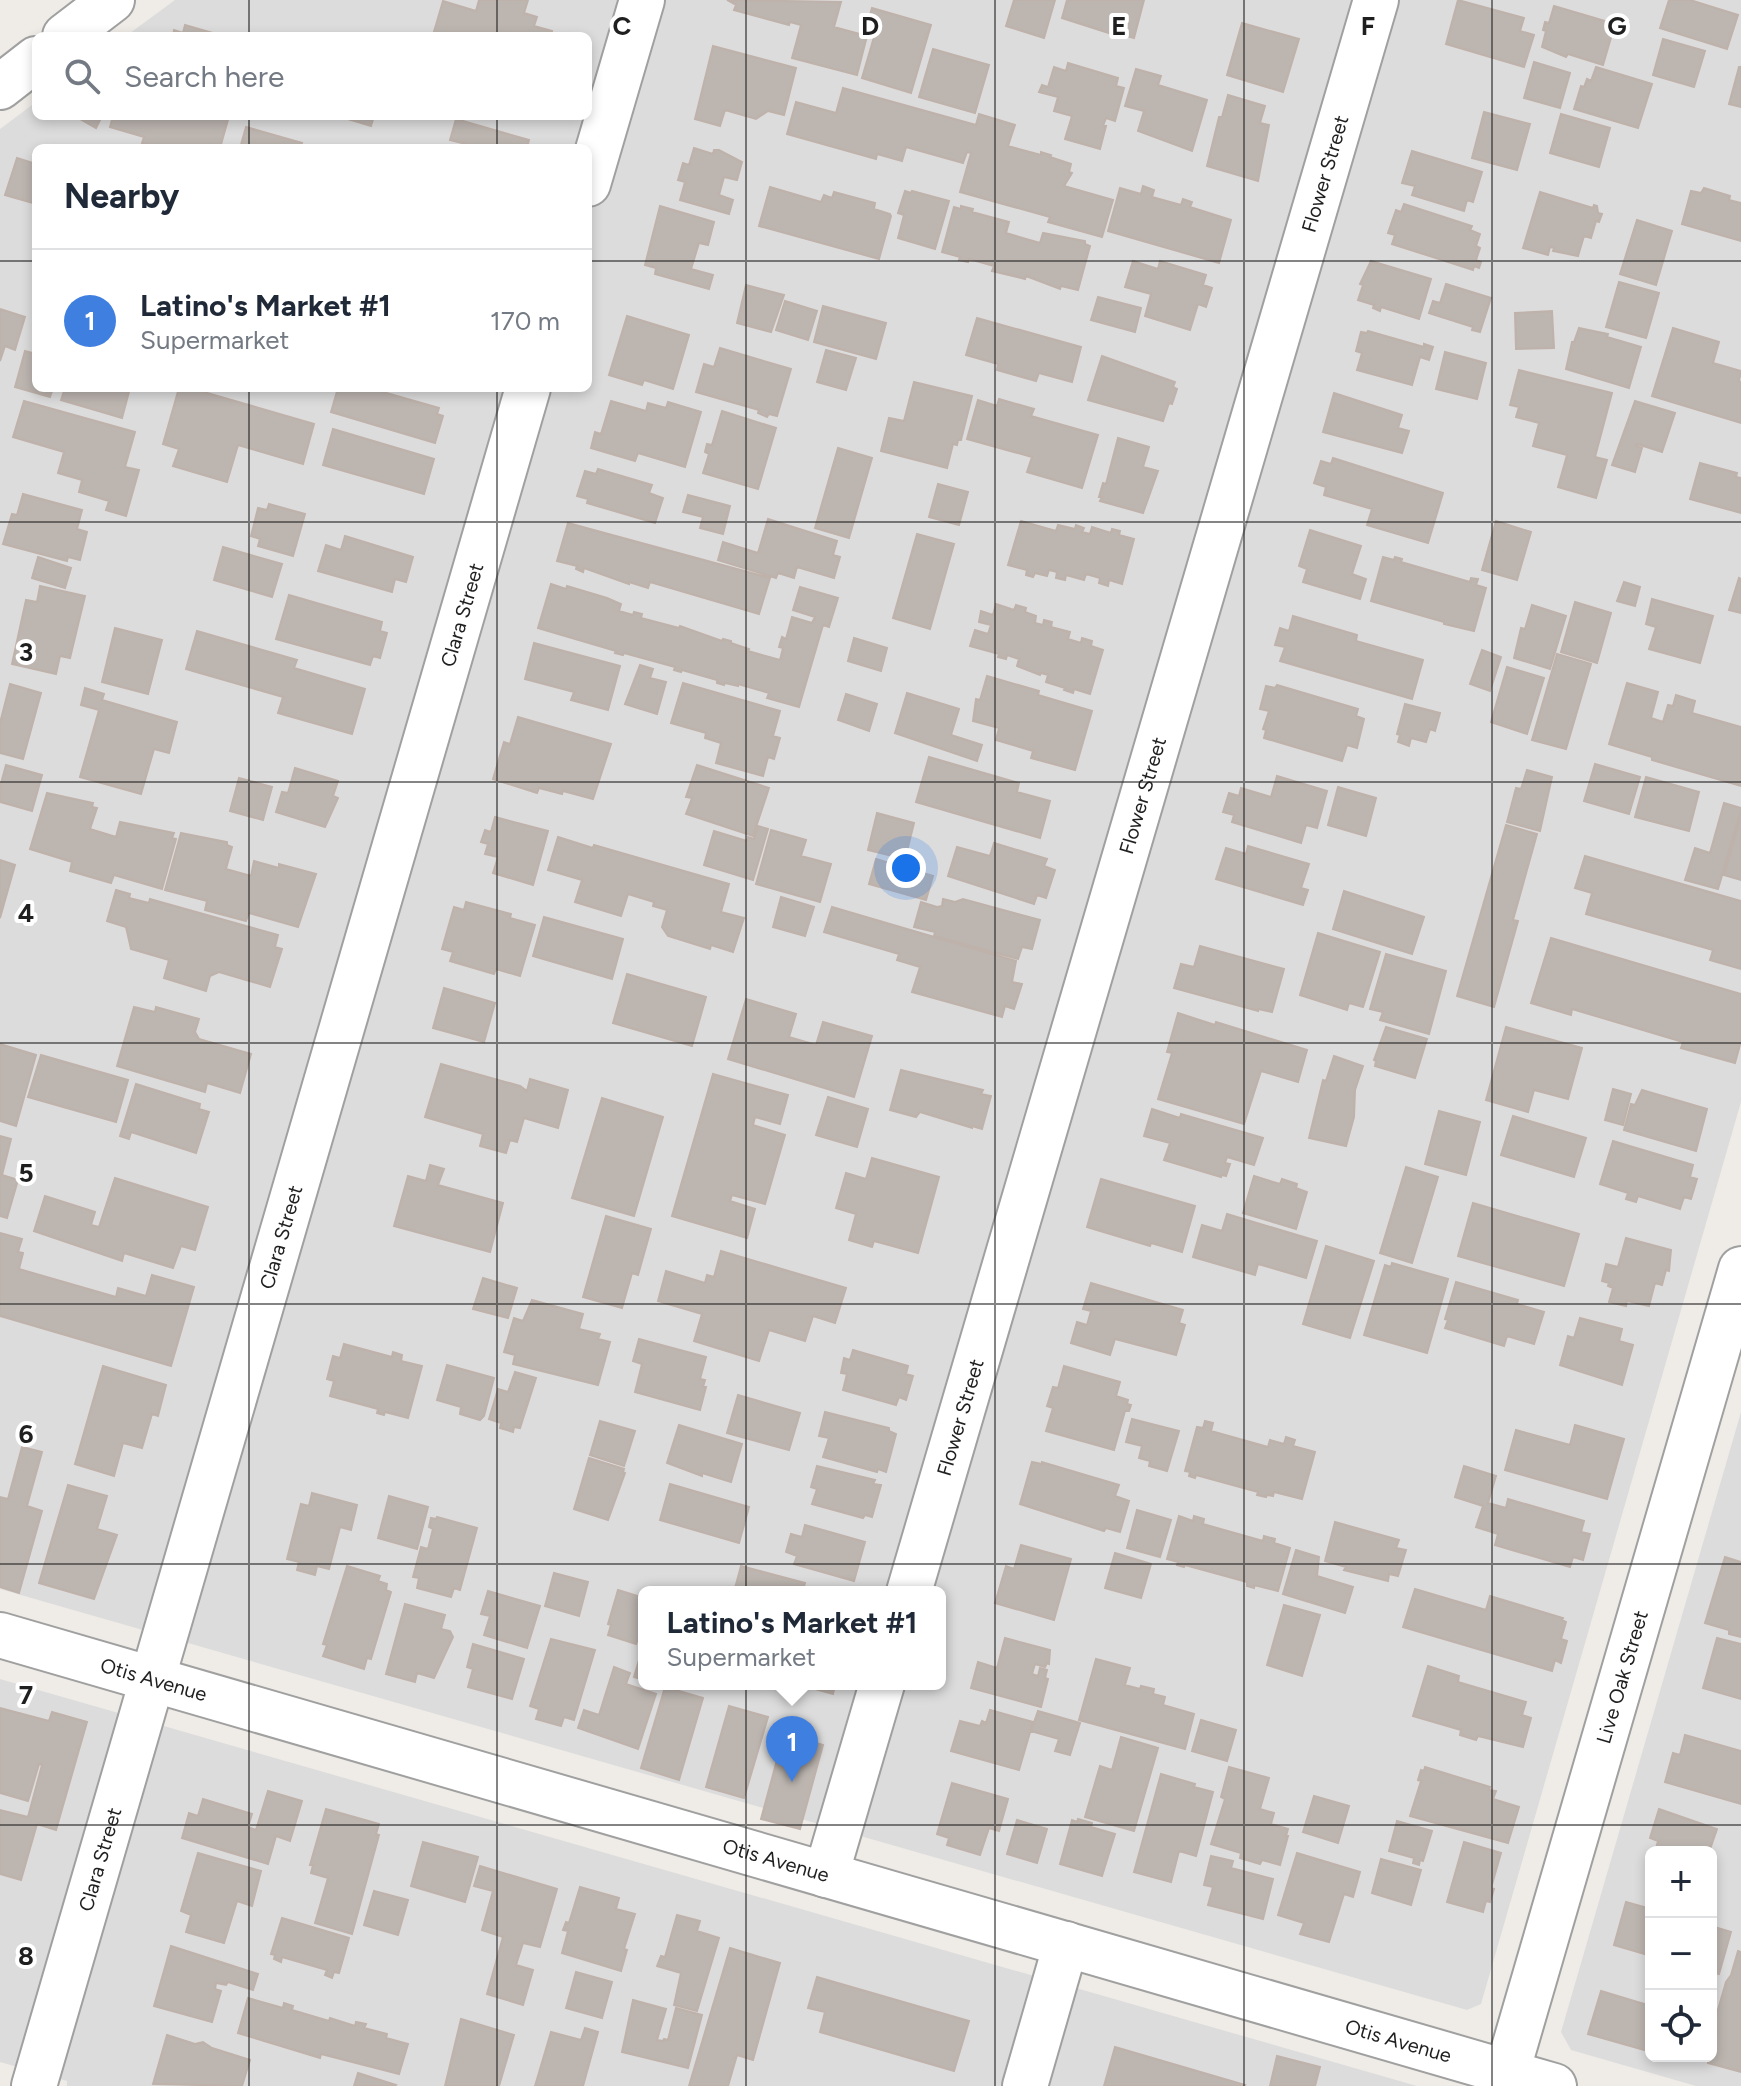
<!DOCTYPE html>
<meta charset="utf-8">
<style>
body{margin:0;font-family:Figtree,sans-serif;background:#f2f2f3;color:#1f2937}
.controls{position:absolute;right:24px;bottom:24px;display:grid;overflow:hidden;border-radius:12px;box-shadow:0 4px 12px #0003}
.controls button{width:72px;height:72px;display:grid;place-items:center;padding:0;border:0;border-bottom:2px solid #e0e1e3;background:#fff;color:#1f2937;font:40px sans-serif}
.you{position:absolute;left:906px;top:868px;width:28px;height:28px;margin:-20px;border:6px solid #fff;border-radius:50%;background:#1a73e8;box-shadow:0 0 0 12px #1a73e833}
.badge{display:grid;place-items:center;width:52px;height:52px;border-radius:50%;background:#db2777;color:#fff;font-size:26px;font-weight:700}
.pin{position:absolute;translate:-50% -66px;filter:drop-shadow(0 2px 4px #0008)}
.pin::after{content:'';position:absolute;top:42px;width:28px;height:24px;background:inherit;clip-path:polygon(0 0,100% 0,50% 100%)}
.popup{position:absolute;left:638px;top:1586px;width:308px;height:104px;box-sizing:border-box;display:grid;place-content:center;border-radius:12px;background:#fff;filter:drop-shadow(0 2px 6px #0005);font-size:26px;white-space:nowrap;color:#747a83}
.popup b{font-size:30px;color:#1f2937}
.popup::after{content:'';position:absolute;left:50%;top:100%;margin-left:-16px;border:16px solid transparent;border-top-color:#fff}
.list{margin:0;padding:0;list-style:none}
h2{display:flex;justify-content:space-between;align-items:center;height:104px;margin:0;padding:0 32px;font-size:34px}
h2 small{font-size:26px;font-weight:400;color:#747a83}
.list li{display:grid;grid-template-columns:52px 1fr auto;gap:24px;align-items:center;box-sizing:border-box;height:144px;padding:0 32px;border-top:2px solid #e0e1e3}
.list b{display:block;font-size:30px;white-space:nowrap}
.list p{margin:0;font-size:26px;white-space:nowrap;color:#747a83}
.list em{font-size:26px;font-style:normal;color:#747a83}
.icon{flex:none;width:44px;height:44px;fill:none;stroke:currentColor;stroke-width:2;stroke-linecap:round;stroke-linejoin:round}
.map{position:relative;flex:none;width:1741px;height:2086px;overflow:hidden}
.search{position:absolute;background:#fff;box-shadow:0 4px 12px #0003;left:32px;top:32px;width:560px;height:88px;display:flex;align-items:center;gap:20px;box-sizing:border-box;padding:0 28px;border-radius:12px;color:#747a83;font-size:30px}
.panel{position:absolute;background:#fff;box-shadow:0 4px 12px #0003;left:32px;top:144px;width:560px;height:248px;border-radius:12px}
.map>svg:first-child{display:block}
.residential{fill:#dddcdd;fill-rule:evenodd}
.building{fill:#bcb5b0;stroke:#bfb2aa;stroke-width:2}
.lines{fill:none;stroke-linecap:round;stroke-linejoin:round}
.minor-casing{stroke:#a0a0a0;stroke-width:48}
.minor{stroke:#fff;stroke-width:44}
.grid{fill:none;stroke:#1f1f1f;stroke-width:2;stroke-opacity:0.55}
.labels{text-anchor:middle;stroke-width:8;stroke-linejoin:round;paint-order:stroke}
.street-label{font-size:20px;fill:#1f1f1f;stroke:#fff}
.grid-label{font-size:26px;text-anchor:middle;font-weight:bold;fill:#1f1f1f;stroke:#fff;stroke-width:8;stroke-linejoin:round;paint-order:stroke}
</style>
<div class="map">
<svg width="1741" height="2086" viewBox="0 0 1741 2086">
<rect width="100%" height="100%" fill="#efece7"/>
<!-- residential -->
<path class="residential" d="M175,0H1741V1102L1481,2004L1467,2010L0,1589V129L36,102V116H588V36H126ZM36,148H588V388H36ZM644,1592H940V1684H644Z
M1741,1412V2086H1696L1571,2050L1561,2032ZM1651,1852H1711V2056H1651Z
M0,1679L1417,2086H67V2081L0,2062Z"/>
<!-- building -->
<path class="building" d="M479,0H528L524,13L537,17L534,26L552,31L551,36L433,35L443,1L476,11Z
M727,0L841,2L834,27L867,36L857,75L792,58L801,25L790,22L789,25L734,10L736,5Z
M1014,0H1055L1044,38L1006,26Z
M1067,0H1144L1134,38L1119,34L1118,36L1062,18Z
M1458,0L1524,18L1520,31L1534,35L1524,67L1446,44Z
M1669,0H1690L1738,15L1727,49L1660,28Z
M1554,6L1615,24L1603,65L1568,54L1566,57L1542,47L1546,31L1543,30L1545,22L1549,23Z
M872,8L931,25L911,93L862,78L874,37L864,35Z
M1242,23L1299,39L1283,92L1227,75Z
M185,25L223,36H173L174,30L183,33Z
M1663,39L1705,51L1694,87L1653,75Z
M713,46L796,68L784,115L768,111L756,119L725,110L720,126L695,119Z
M933,49L989,65L975,113L919,97Z
M1534,62L1570,73L1560,108L1524,98Z
M1068,63L1118,78L1116,86L1124,88L1115,121L1106,118L1103,126H1106L1100,149L1065,139L1072,116L1054,111L1058,97L1039,92L1042,85L1048,87L1054,67L1066,71Z
M1596,67L1652,84L1638,128L1574,109L1581,86L1584,87L1587,79L1591,81Z
M1739,67H1741V107L1729,104Z
M1136,69L1161,76L1158,85L1207,100L1192,151L1138,131L1144,111L1125,106Z
M843,88L976,125L979,114L1015,125L1008,146L1041,155V152L1051,155L1050,157L1071,164L1069,172L1072,173L1064,186L1113,200L1102,237L1048,222L1050,217L960,192L971,153L967,152L963,163L906,147L902,161L877,154L876,159L787,134L796,102L836,113Z
M1228,95L1265,106L1260,123L1269,125L1258,181L1207,166L1219,117H1222Z
M1484,112L1530,124L1517,170L1472,158Z
M1561,114L1610,128L1599,167L1550,153Z
M75,116H102L96,128Z
M113,116H229L220,148H158L142,143L144,137L110,127Z
M338,116H374L371,126Z
M456,119L529,140L527,148H465L466,144L450,140Z
M246,127L302,143L300,148H240Z
M694,148L713,154L714,150H719L742,162L737,180L724,177L719,195L733,200L729,214L680,200L685,182L678,180L683,163L689,165Z
M1412,151L1482,172L1473,202L1467,200L1464,211L1412,195L1415,186L1402,183Z
M17,158L36,164V204L5,195Z
M1143,186L1154,190L1152,197L1181,205L1183,199L1192,202L1190,207L1231,220L1219,263L1108,231L1120,188L1141,194Z
M770,187L821,202L824,195L832,198L834,192L875,203L874,209L890,214L891,216L879,259L759,226Z
M1704,188L1730,196L1729,200L1741,203V241L1682,224L1691,191L1701,193Z
M905,191L911,193L912,191L949,201L935,249L898,238L904,215L898,213Z
M1540,192L1593,208L1594,205L1597,206L1598,213L1602,214L1599,222L1596,221L1591,238L1584,236L1578,256L1553,251L1554,248L1550,247L1548,255L1523,248Z
M1404,204L1472,226L1470,230L1480,234L1476,246L1480,248L1476,260L1481,262L1479,268L1474,266L1473,270L1392,244L1395,235L1388,233L1396,210L1401,212Z
M660,206L714,222L708,245L699,243L691,269L713,275L709,289L655,274L656,268L645,265Z
M961,206L973,209L972,212L1009,222L1006,233L1040,243L1043,233L1085,241V244L1090,246L1078,290L1061,286L1060,289L1026,276L1025,279L992,271L994,266L969,259L968,262L959,260L960,257L942,252L954,207L961,209Z
M1637,220L1672,231L1656,285L1620,274Z
M1133,261L1158,269L1160,261L1206,275L1203,285L1212,288L1206,307L1198,304L1190,330L1145,316L1151,294L1125,287Z
M1371,261L1431,279L1419,319L1381,307L1380,311L1373,308L1374,305L1358,300L1363,285L1360,284Z
M1619,282L1659,293L1646,338L1606,327Z
M1446,284L1491,298L1480,332L1472,330L1473,327L1429,313L1433,301L1440,303Z
M746,285L784,295L771,332L737,323Z
M1098,297L1141,308L1135,332L1091,320Z
M785,301L817,311L808,340L776,330Z
M823,306L886,323L876,359L814,342Z
M0,309L25,317L15,350L5,346L0,361Z
M1552,311L1554,348L1516,349L1515,313Z
M627,316L689,335L673,389L644,380L642,385L609,375Z
M977,318L1081,347L1072,382L1039,373L1036,381L997,370L998,364L966,355Z
M1579,328L1608,334L1607,337L1641,347L1629,388L1566,369L1572,342H1574Z
M1673,328L1719,342L1713,363L1741,371L1739,381L1741,382V423L1652,396Z
M1368,331L1424,347V344L1433,347L1429,360L1420,357L1412,385L1357,370L1362,353L1356,351L1361,332L1367,333Z
M720,348L791,369L777,416L769,414L767,417L758,413L759,410L696,392L704,364L714,367Z
M826,350L856,358L846,390L817,382Z
M25,351L36,354V388H53L50,397L15,387Z
M1445,352L1486,363L1477,399L1436,389Z
M1102,356L1175,382L1173,387L1177,389L1172,404L1169,403L1163,421L1088,400Z
M1519,370L1612,393L1595,457L1607,460L1596,498L1558,487L1567,455L1533,446L1539,423L1516,417L1519,407L1510,405Z
M914,382L972,396L961,440H958L957,445L953,444L947,468L881,451L889,418L904,421Z
M65,388H130L122,418L61,400Z
M179,388H190L314,424L303,464L238,445L227,482L173,466L179,449L163,444Z
M338,388H369L439,408L437,414L443,416L435,443L331,412Z
M1334,393L1402,415L1398,428L1409,431L1402,453L1323,432Z
M999,399L1034,409L1031,416L1098,435L1082,488L1027,472L1032,457L967,439L978,400L997,406Z
M24,401L135,432L125,467L139,470L126,516L106,510L109,501L79,492L82,480L58,473L64,452L13,437Z
M611,401L646,411L648,403L666,408L668,402L701,412L685,467L638,453L635,461L591,448L595,432L601,434Z
M1635,401L1675,413L1662,452L1637,444L1636,446L1642,448L1635,472L1612,465Z
M722,411L776,428L758,489L703,473L709,454L705,452L707,444L712,445Z
M333,429L434,459L424,494L323,465Z
M1118,438L1149,447L1143,467L1158,471L1143,513L1100,501L1102,497H1099L1103,483L1106,484Z
M838,448L872,458L849,538L815,528Z
M1333,458L1443,493L1428,543L1367,525L1372,509L1324,495L1326,487L1314,483L1321,461L1331,464Z
M1700,463L1737,473L1736,477L1741,478V513L1690,499Z
M598,469L652,485L649,493L663,498L655,523L587,503L588,499L577,496L585,471L596,474Z
M938,484L968,492L959,525L929,517Z
M23,494L82,510L77,529L87,532L80,560L68,557L67,561L3,544L12,514L17,515Z
M688,495L730,506L723,534L700,528L703,517L683,512Z
M269,504L305,514L293,556L258,546L260,539L251,536L258,508L267,510Z
M768,519L837,541L833,555L840,557L834,578L797,567L794,578L778,573L776,578L718,560L723,542L758,553Z
M1021,521L1056,531L1058,525L1075,529L1076,525L1084,528L1082,532L1090,534L1092,527L1111,533L1112,529L1120,531L1119,535L1134,539L1122,584L1109,580L1108,586L1099,583L1100,578L1086,574L1084,580L1066,575L1065,580L1056,578L1057,572L1049,570L1047,576L1035,573L1033,577L1026,575L1027,570L1008,565Z
M1496,521L1531,532L1517,580L1482,570Z
M568,523L770,578L759,614L650,582L648,588L629,582V584L584,568L583,572L576,569L577,566L557,561Z
M1310,530L1361,546L1352,574L1366,579L1360,599L1303,582L1307,569L1299,566Z
M917,534L954,544L930,629L893,618Z
M345,536L413,557L406,582L395,579L392,592L318,571L326,545L341,550Z
M223,547L282,564L272,597L214,580Z
M38,557L71,568L65,588L32,578Z
M1383,557L1394,560L1395,557L1402,559L1401,562L1470,582L1471,578L1478,579L1476,585L1486,588L1474,631L1444,624V622L1371,601Z
M1739,578L1741,579V613L1729,610Z
M1624,582L1640,587L1635,606L1617,601Z
M551,584L566,589L567,586L607,598L621,604L619,611L633,615L634,612L642,614L641,618L679,628L680,626L722,641L723,639L731,641V643L749,649L748,651L780,660L783,648L779,647L782,637L786,639L792,617L812,623L815,617L793,610L800,587L838,598L829,627L823,625L799,707L767,698L769,693L738,684V686L725,683L724,685L717,683V680L682,670L681,672L674,670L675,667L624,653L623,655L615,653L616,651L538,628Z
M40,586L85,596L70,658L60,656L56,674L12,664L26,600L37,602Z
M289,595L382,622L380,631L387,633L380,658L373,656L370,665L276,639Z
M1652,599L1713,616L1700,663L1649,649L1656,627L1646,624Z
M1575,602L1611,613L1597,663L1561,652Z
M996,604L1014,610L1016,605L1026,608L1025,612L1036,616L1035,623L1043,625L1044,620L1052,622L1051,627L1070,632L1068,639L1081,643L1082,638L1092,641L1091,646L1103,650L1090,694L1074,689L1073,693L1064,690L1065,688L1046,682L1048,675L1041,673L1040,675L1017,666L1019,659L1007,655L1006,659L998,657L999,654L970,646L975,630L988,634L991,625L979,622L981,611L993,615Z
M1532,605L1566,616L1550,669L1514,658L1521,628L1525,629Z
M1293,616L1357,635L1356,641L1423,660L1412,699L1280,661L1285,647L1275,645L1280,628L1289,631Z
M115,628L162,640L148,694L102,682Z
M197,631L297,660L294,668L365,689L352,734L278,713L283,697L186,669Z
M854,638L887,648L881,671L848,661Z
M534,643L620,666L608,710L571,700L574,692L525,679Z
M1482,650L1501,657L1490,691L1470,684Z
M1557,654L1591,664L1566,749L1532,740Z
M640,665L653,669L650,678L666,682L657,714L625,704Z
M1507,667L1544,678L1527,734L1491,722Z
M987,676L1039,691L1038,695L1092,711L1075,770L1031,758L1033,751L996,740L999,728L973,721L976,699L980,700Z
M683,683L780,711L773,736L780,738L774,759L768,757L763,776L716,763L721,743L705,738L706,733L671,723Z
M1627,683L1658,692L1651,718L1663,722L1668,705L1673,706L1676,695L1695,701L1692,713L1741,727V786L1652,760V757L1609,744Z
M10,684L41,693L23,759L0,753V723Z
M1277,685L1358,709L1356,716L1364,719L1357,748L1347,745L1342,761L1264,738L1266,730L1263,729L1269,711L1260,709L1266,686L1275,688Z
M85,688L104,694L102,700L177,722L169,753L154,749L141,794L80,777L99,710L81,705Z
M907,693L959,709L951,735L982,745L977,761L895,733Z
M846,694L877,704L869,731L838,720Z
M1405,704L1440,713L1435,731L1430,729L1426,742L1411,738L1409,746L1398,742L1400,735L1397,734Z
M518,717L611,744L593,799L563,791L562,794L539,788L537,793L493,779L504,742L510,744Z
M929,757L1019,783L1017,792L1050,801L1040,838L916,802Z
M1595,764L1640,777L1629,814L1584,801Z
M6,765L42,775L32,811L0,802V787Z
M697,765L769,788L753,836L686,814L692,798L686,797Z
M295,768L338,781L333,796L338,798L325,827L276,812L282,792L288,793Z
M1527,770L1552,777L1540,831L1507,822L1516,788L1521,789Z
M1277,776L1327,791L1317,828L1306,825L1301,843L1232,822L1234,815L1223,812L1229,793L1239,796L1241,788L1271,797Z
M1646,777L1699,792L1689,831L1635,817Z
M239,778L272,787L263,820L230,811Z
M1338,787L1376,798L1366,836L1328,825Z
M47,793L93,803L92,807L97,808L90,829L116,837L120,822L174,833L172,838L176,839L162,889L114,875L111,883L70,871L72,862L30,849Z
M1724,803L1741,808V811L1718,889L1685,880L1695,848L1710,853Z
M877,813L914,823L905,859L868,850Z
M1741,814V880L1724,875Z
M495,817L548,831L533,885L493,873L498,857L485,854L488,844L481,842L485,830L491,832Z
M1506,825L1537,834L1513,920L1518,921L1494,1007L1457,996Z
M758,826L768,829L753,880L704,865L714,831L747,841L748,837L754,839Z
M771,830L806,840L801,856L831,864L820,902L756,884Z
M181,833L227,842V845L232,847L226,869L251,876L254,861L279,868V864L316,874L298,927L249,913L246,921L205,910L207,901L165,890Z
M558,837L593,848L594,845L729,884L721,912L744,918L733,952L711,945L710,949L668,936L662,927L667,910L653,906L654,902L628,894L621,916L575,902L582,880L548,870Z
M994,843L1047,859L1044,866L1055,870L1046,898L1037,895L1034,904L948,876L957,847L990,856Z
M1248,846L1309,864L1301,888L1308,890L1303,905L1216,879L1226,848L1246,854Z
M1585,856L1741,901V969L1710,960L1713,950L1586,914L1592,893L1575,888Z
M876,859L933,876L926,900L869,884Z
M0,860L15,865L0,918Z
M116,890L130,894L129,898L149,903L150,899L278,935L275,947L282,949L270,987L219,972L210,976L206,991L164,978L169,960L131,949L126,927L107,921Z
M1344,891L1424,917L1412,954L1333,929Z
M781,897L814,907L805,936L773,927Z
M943,899L955,902L963,899L1040,920L1032,949L1022,947L1018,959L934,936L935,932L914,927L921,902L937,907L942,906Z
M466,902L511,914L510,918L535,925L520,976L496,969L494,974L450,961L453,952L442,949L454,907L464,910Z
M832,907L1016,961L1012,982L1022,984L1014,1009L1005,1006L1002,1017L912,992L920,967L897,960L899,954L824,932Z
M544,917L623,939L612,979L533,956Z
M1318,933L1380,952L1363,1007L1349,1003L1347,1010L1300,995Z
M1551,938L1741,994V1041L1735,1063L1681,1048L1683,1042L1572,1009L1571,1015L1531,1003Z
M1200,946L1284,969L1272,1012L1258,1009V1011L1174,988L1181,964L1194,967Z
M1386,954L1446,971L1429,1034L1380,1020L1383,1012L1370,1009Z
M627,974L706,997L692,1046L613,1023Z
M444,988L495,1003L484,1042L433,1028Z
M746,999L796,1014L789,1037L816,1045L823,1022L872,1036L854,1097L728,1059Z
M134,1007L155,1012L156,1007L199,1019L195,1032L199,1039L251,1054L240,1093L207,1083L205,1092L117,1066Z
M1178,1013L1215,1025L1216,1022L1307,1050L1298,1082L1261,1071L1244,1124L1158,1099L1172,1053L1167,1052Z
M1386,1027L1427,1039L1415,1078L1375,1066L1376,1061L1374,1060Z
M1506,1027L1582,1048L1568,1099L1534,1090L1528,1112L1486,1100Z
M0,1044L36,1055L16,1126L0,1121Z
M41,1055L128,1080L116,1122L28,1097Z
M1334,1056L1363,1066L1355,1090L1354,1117L1346,1146L1309,1138L1323,1080L1326,1081Z
M441,1064L520,1086L527,1091L530,1079L568,1090L558,1128L524,1118L517,1142L510,1140L506,1153L480,1146L483,1134L425,1117Z
M901,1070L983,1090L981,1094L991,1096L982,1129L972,1126V1128L920,1112L916,1117L890,1110Z
M713,1074L788,1095L780,1124L755,1117L753,1125L785,1135L765,1204L732,1195L730,1201L755,1209L747,1238L672,1216Z
M136,1084L200,1104L199,1109L209,1112L196,1153L131,1132L129,1139L120,1136Z
M1613,1089L1631,1094L1623,1125L1605,1120Z
M1642,1090L1707,1109L1696,1151L1624,1130L1631,1104L1635,1105Z
M828,1097L868,1109L857,1147L816,1135Z
M602,1098L663,1117L634,1216L572,1198Z
M1152,1109L1180,1118L1181,1114L1263,1138L1254,1165L1227,1157L1225,1163L1230,1164L1226,1176L1222,1175L1221,1177L1164,1160L1170,1143L1144,1136Z
M1439,1111L1480,1122L1466,1175L1425,1164Z
M1513,1116L1586,1138L1574,1177L1501,1155Z
M0,1136L11,1139L2,1175L18,1180L7,1218L0,1216Z
M1613,1141L1693,1165L1690,1177L1697,1179L1691,1199L1684,1197L1680,1209L1638,1196L1636,1202L1626,1199L1628,1193L1600,1184Z
M872,1158L939,1177L918,1253L874,1241L872,1247L849,1240L856,1214L836,1208L846,1173L866,1179Z
M430,1165L444,1169L438,1185L503,1203L490,1252L394,1226L408,1176L426,1181Z
M1406,1167L1438,1177L1412,1263L1380,1253Z
M1254,1176L1280,1184L1282,1179L1297,1184L1296,1188L1307,1192L1296,1229L1243,1213Z
M115,1178L208,1207L195,1250L181,1246L173,1268L124,1253L122,1261L34,1231L45,1196L95,1212L91,1225L99,1227Z
M1101,1179L1195,1206L1182,1252L1151,1243L1150,1246L1087,1227Z
M1473,1203L1579,1234L1564,1286L1458,1256Z
M1227,1214L1317,1241L1306,1278L1258,1264L1255,1275L1193,1257L1202,1225L1222,1231Z
M606,1216L651,1229L638,1275L632,1273L622,1308L583,1297Z
M0,1233L22,1239L18,1252L23,1253L19,1269L116,1297L118,1288L146,1296L152,1275L194,1287L171,1366L0,1316Z
M1626,1238L1671,1250L1669,1271L1666,1270L1662,1285L1655,1283L1649,1306L1627,1301L1626,1306L1609,1302L1613,1288L1608,1286L1609,1283L1602,1281L1606,1264L1618,1267Z
M1326,1246L1374,1261L1350,1338L1303,1324Z
M721,1251L846,1288L835,1323L813,1316L805,1341L769,1330L759,1361L694,1341L702,1314L658,1301L666,1271L705,1283L707,1275L714,1277Z
M1392,1263L1448,1279L1427,1353L1364,1335L1385,1265L1391,1267Z
M483,1278L517,1288L508,1318L473,1309Z
M1456,1282L1518,1300L1517,1304L1544,1312L1534,1344L1507,1336L1504,1346L1445,1328L1448,1320L1445,1319Z
M1091,1283L1183,1310L1179,1323L1185,1325L1176,1355L1115,1339L1110,1355L1071,1343L1077,1322L1087,1325L1091,1311L1083,1309Z
M532,1300L583,1314L579,1329L600,1334L598,1339L610,1342L598,1385L513,1364L515,1355L504,1352L514,1318L523,1321Z
M1580,1318L1622,1329L1619,1341L1633,1345L1622,1385L1560,1365L1568,1336L1574,1338Z
M639,1339L706,1357L700,1379L705,1380L703,1387H706L700,1410L635,1392L642,1364L633,1361Z
M344,1344L392,1357L393,1352L402,1355L401,1361L422,1366L408,1418L385,1412L384,1415L377,1413L378,1409L330,1396L334,1381L327,1379L333,1356L340,1358Z
M853,1350L908,1366L906,1374L913,1376L906,1400L899,1397L896,1405L843,1390L847,1374L841,1373L844,1358L850,1360Z
M447,1365L494,1378L484,1416L480,1420L460,1414L461,1407L437,1400Z
M103,1366L166,1385L158,1416L152,1414L142,1448L123,1443L114,1476L75,1464Z
M1064,1366L1120,1382L1116,1396L1128,1400L1127,1404L1131,1405L1129,1411H1125L1114,1450L1046,1431L1053,1408L1047,1406L1053,1387L1058,1388Z
M515,1372L536,1378L520,1428L514,1427L513,1432L500,1428L501,1423L489,1419L498,1389L508,1392Z
M738,1395L800,1413L789,1450L727,1433Z
M825,1412L889,1428V1431L896,1434L886,1472L878,1469L877,1472L823,1457L829,1438L819,1436Z
M1132,1419L1179,1431L1167,1471L1149,1466L1150,1461L1139,1458L1142,1446L1126,1442Z
M600,1421L635,1431L624,1466L590,1455Z
M1205,1421L1213,1423L1211,1431L1268,1447L1270,1440L1284,1444L1286,1437L1295,1440L1293,1446L1315,1452L1302,1499L1274,1492L1273,1496L1267,1495L1266,1497L1257,1495L1258,1492L1196,1475L1195,1478L1189,1476L1190,1472L1185,1471L1197,1427L1203,1428Z
M679,1425L742,1444L731,1482L702,1473V1476L667,1463Z
M1575,1425L1624,1439L1607,1499L1505,1470L1516,1430L1570,1445Z
M22,1447L42,1452L27,1506L42,1511L19,1593L0,1587V1497L8,1499Z
M589,1458L624,1469L623,1472L625,1473L608,1520L574,1509Z
M1032,1462L1042,1464V1462L1119,1485L1115,1496L1129,1501L1120,1532L1106,1528L1104,1531L1020,1504Z
M817,1466L875,1480L873,1484L881,1485L872,1517L865,1515L863,1518L812,1504L817,1489L811,1487Z
M1464,1466L1496,1476L1488,1503L1506,1508L1508,1499L1584,1521L1581,1532L1590,1534L1583,1560L1573,1557L1570,1567L1495,1545L1498,1534L1476,1527L1483,1506L1455,1497Z
M670,1484L749,1507L739,1543L660,1520Z
M68,1485L107,1496L97,1529L117,1535L94,1599L39,1583Z
M312,1493L357,1505L351,1530L340,1527L329,1569L317,1566L315,1575L297,1570L299,1562L287,1559L301,1504L309,1506Z
M389,1496L428,1507L417,1549L378,1538Z
M1137,1510L1171,1520L1160,1557L1127,1548Z
M1179,1516L1193,1521L1194,1516L1204,1519L1203,1524L1263,1541L1264,1536L1275,1539L1274,1543L1290,1548L1278,1591L1254,1585V1588L1247,1586V1582L1185,1565L1184,1567L1177,1565L1178,1562L1167,1559Z
M437,1517L477,1528L460,1590L454,1588L451,1597L417,1588L419,1578L413,1577L421,1547L428,1549L433,1529L429,1527L431,1518L436,1519Z
M1335,1522L1399,1540L1396,1548L1406,1550L1398,1576L1389,1574L1388,1581L1344,1570L1346,1567L1325,1561Z
M805,1525L865,1542L854,1581L794,1564L797,1556L786,1552L791,1534L802,1537Z
M1021,1545L1071,1559L1054,1620L995,1603L1006,1566L1014,1569Z
M1296,1550L1319,1557L1317,1576L1353,1587L1345,1613L1283,1594Z
M1115,1553L1151,1564L1141,1598L1105,1588Z
M1725,1557L1741,1562V1637L1729,1634V1630L1705,1623Z
M347,1566L380,1576L378,1581L387,1584L386,1590L391,1592L371,1659L367,1658L364,1669L323,1656L327,1645L323,1644Z
M741,1566L805,1583L803,1589L814,1592H734Z
M554,1573L588,1582L579,1616L545,1606Z
M1415,1589L1486,1610L1490,1596L1563,1618L1562,1620L1566,1622L1561,1639L1567,1641L1561,1663L1555,1660L1552,1671L1403,1627Z
M618,1590L644,1598V1625L636,1644L608,1635L611,1625L608,1624Z
M488,1591L540,1606L527,1648L484,1635L490,1616L481,1614Z
M405,1604L445,1615L441,1629L450,1631L453,1637L434,1678L417,1673L415,1682L386,1674Z
M1284,1605L1320,1615L1302,1676L1267,1665Z
M1005,1638L1050,1650L1049,1664L1047,1663L1045,1667L1035,1664L1032,1674L1038,1676L1040,1668L1047,1670L1045,1678L1048,1679L1041,1707L971,1688L978,1662L997,1668Z
M1717,1638L1741,1644V1699L1703,1688Z
M551,1639L595,1650L574,1720L564,1717L561,1726L536,1719L539,1709L530,1706Z
M644,1643V1680L634,1677Z
M473,1644L524,1659L512,1699L468,1687L473,1669L467,1667Z
M1096,1659L1130,1668L1125,1685L1140,1689L1141,1686L1154,1689L1153,1694L1165,1697L1163,1705L1194,1714L1185,1749L1079,1720Z
M1428,1666L1459,1676L1458,1682L1526,1702L1522,1715L1531,1718L1523,1747L1478,1736L1476,1740L1460,1735L1461,1730L1413,1716Z
M614,1667L630,1673L626,1684L656,1694L638,1749L578,1728L584,1710L599,1715Z
M797,1684H835L833,1694Z
M665,1687L703,1698L679,1780L641,1768Z
M729,1706L768,1717L744,1798L706,1787Z
M0,1708L49,1721L52,1712L87,1722L56,1830L37,1824L21,1880L0,1874V1810L28,1817L42,1765L39,1764L28,1801L0,1793Z
M990,1710L1033,1722L1019,1770L951,1751L960,1721L980,1726L982,1721L986,1723Z
M1038,1711L1080,1723L1070,1755L1055,1751L1059,1739L1031,1731Z
M1201,1720L1236,1730L1227,1761L1192,1751Z
M787,1723L805,1728L802,1739L823,1745L800,1829L761,1819Z
M1685,1735L1741,1751V1804L1665,1782L1673,1753L1680,1755Z
M1121,1737L1158,1748L1134,1831L1085,1817L1100,1766L1112,1770Z
M1229,1767L1269,1778L1260,1809L1274,1813L1271,1824L1288,1829L1286,1836H1288L1280,1865L1262,1860L1260,1864L1240,1858L1241,1853L1211,1844L1225,1799L1221,1797Z
M1425,1767L1490,1787L1489,1790L1496,1791L1493,1799L1519,1807L1508,1843L1410,1816L1421,1781L1418,1780L1421,1770L1424,1771Z
M1161,1774L1195,1784L1194,1787L1213,1792L1196,1856L1179,1851L1171,1882L1134,1872Z
M952,1783L1008,1799L999,1831L989,1828L980,1855L947,1845L949,1838L937,1834Z
M268,1791L302,1801L290,1841L276,1836L268,1864L182,1838L189,1813L198,1816L203,1799L252,1814L248,1827L256,1830Z
M1314,1796L1349,1806L1338,1843L1303,1832Z
M326,1809L379,1824L376,1834L379,1835L352,1934L315,1923L328,1878L311,1873L313,1865H310Z
M1659,1809L1717,1829L1709,1852H1655L1658,1841L1650,1838Z
M1078,1819L1092,1823L1091,1827L1115,1834L1102,1876L1060,1864L1072,1820L1077,1822Z
M1017,1820L1047,1829L1037,1863L1007,1854Z
M1397,1821L1432,1831L1423,1861L1420,1860L1419,1865L1413,1863L1414,1858L1389,1851Z
M423,1842L478,1857L465,1902L411,1886Z
M1464,1842L1501,1853L1491,1888L1494,1889L1490,1902L1486,1901L1483,1912L1447,1902Z
M198,1853L261,1871L252,1906L237,1901L224,1943L186,1932L191,1915L181,1911Z
M1297,1853L1360,1872L1353,1897L1344,1894L1329,1942L1300,1934L1304,1923L1278,1915Z
M1211,1856L1233,1861L1231,1868L1273,1879L1263,1919L1208,1905L1213,1887L1204,1885Z
M1381,1859L1421,1870L1411,1905L1372,1893Z
M480,1866L557,1889L540,1947L523,1943L516,1965L533,1970L523,2005L487,1994L503,1937L482,1930L493,1891L474,1886Z
M580,1887L619,1898L616,1909L635,1914L624,1949L627,1950L621,1971L562,1953L568,1931L563,1930L566,1922L569,1923Z
M374,1891L408,1900L398,1935L364,1925Z
M1626,1902L1651,1909V1956L1614,1945Z
M677,1915L700,1921L697,1931L719,1938L697,2011L674,2005L681,1973L657,1966L661,1956L665,1957Z
M282,1918L349,1938L339,1973L334,1972L332,1978L325,1975L327,1970L282,1957L281,1962L274,1959L275,1955L271,1954Z
M1711,1926L1731,1932L1719,1974L1711,1972Z
M171,1946L258,1974L253,1990L228,1982L226,1985L216,1983L215,1989L221,1991L212,2022L154,2006Z
M730,1948L780,1963L753,2060L737,2055L728,2086H689Z
M1738,1951L1741,1952V2072L1708,2063L1717,2031L1713,2027L1726,1982L1731,1975Z
M576,1972L612,1982L602,2018L566,2008Z
M817,1977L969,2021L954,2071L820,2032L825,2012L808,2008Z
M1601,1991L1651,2006V2052L1588,2034Z
M248,1998L283,2008L284,2003L293,2006L292,2010L329,2021L330,2018L355,2026L356,2022L366,2024L364,2028L387,2034L386,2038L408,2044L399,2074L321,2054L320,2058L238,2033Z
M633,2000L666,2009L657,2040L663,2041L664,2039L668,2040L676,2008L702,2015L688,2068L622,2052Z
M461,2019L514,2035L499,2086H445Z
M585,2028L598,2032L583,2086H535L551,2032L581,2040Z
M167,2035L195,2044L203,2042L212,2048L250,2060L242,2086L153,2084Z
M1115,2047L1245,2085L1244,2086H1104Z
M1277,2056L1320,2067L1315,2086H1270Z
M358,2073L396,2085L395,2086H354Z"/>
<g class="lines">
<defs>
<g id="minor">
<path d="M65,36L112,0"/>
<path d="M0,87L36,59"/>
<path d="M588,184L642,0"/>
<path id="s1" d="M909,1592L1376,0"/>
<path id="s2" d="M0,1635L1554,2086"/>
<path d="M826,1875L882,1684"/>
<path id="s3" d="M34,2086L528,388"/>
<path d="M1025,2086L1066,1944"/>
<path id="s4" d="M1503,2086L1741,1269"/>
</g>
</defs>
<!-- minor casing -->
<use href="#minor" class="minor-casing"/>
<!-- minor -->
<use href="#minor" class="minor"/>
</g>
<!-- grid -->
<path class="grid" d="M249,0V36M497,0V36M746,0V2086M995,0V2086M1244,0V2086M1492,0V2086M249,116V148M497,116V148M0,261H36M588,261H1741M249,388V2086M497,388V2086M0,522H1741M0,782H1741M0,1043H1741M0,1304H1741M0,1564H1741M0,1825H1741"/>
<g class="labels">
<!-- street labels -->
<g class="street-label">
<text dy="7" stroke="none"><textPath href="#s1" startOffset="1478">Flower Street</textPath></text>
<text dy="7" stroke="none"><textPath href="#s3" startOffset="1532">Clara Street</textPath></text>
<text dy="7" stroke="none"><textPath href="#s1" startOffset="830">Flower Street</textPath></text>
<text dy="7" stroke="none"><textPath href="#s3" startOffset="884">Clara Street</textPath></text>
<text dy="7" stroke="none"><textPath href="#s1" startOffset="182">Flower Street</textPath></text>
<text dy="7" stroke="none"><textPath href="#s4" startOffset="426">Live Oak Street</textPath></text>
<text dy="7" stroke="none"><textPath href="#s2" startOffset="160">Otis Avenue</textPath></text>
<text dy="7" stroke="none"><textPath href="#s3" startOffset="236">Clara Street</textPath></text>
<text dy="7" stroke="none"><textPath href="#s2" startOffset="808">Otis Avenue</textPath></text>
<text dy="7" stroke="none"><textPath href="#s2" startOffset="1456">Otis Avenue</textPath></text>
</g>
</g>
<g class="grid-label">
<text x="622" y="35">C</text>
<text x="870" y="35">D</text>
<text x="1119" y="35">E</text>
<text x="1368" y="35">F</text>
<text x="1617" y="35">G</text>
<text x="26" y="661">3</text>
<text x="26" y="922">4</text>
<text x="26" y="1182">5</text>
<text x="26" y="1443">6</text>
<text x="26" y="1704">7</text>
<text x="26" y="1965">8</text>
</g>
</svg>
<div class="controls">
<button>+</button>
<button>−</button>
<button><svg class="icon" aria-label="locate" viewBox="0 0 24 24"><circle cx="12" cy="12" r="6"/><path d="M12 2v4M12 18v4M2 12h4M18 12h4"/></svg></button>
</div>
<div class="you"></div>
<div class="pin badge" style="left:792px;top:1782px;background:#3f7fe0">1</div>
<div class="popup"><b>Latino's Market #1</b>Supermarket</div>
<div class="search"><svg class="icon" aria-label="search" viewBox="0 0 24 24"><circle cx="10" cy="10" r="6"/><path d="M15 15l6 6"/></svg>Search here</div>
<section class="panel">
<h2>Nearby<small></small></h2>
<ul class="list">
<li><span class="badge" style="background:#3f7fe0">1</span><div><b>Latino's Market #1</b><p>Supermarket</p></div><em>170 m</em></li>
</ul>
</section>
</div>
